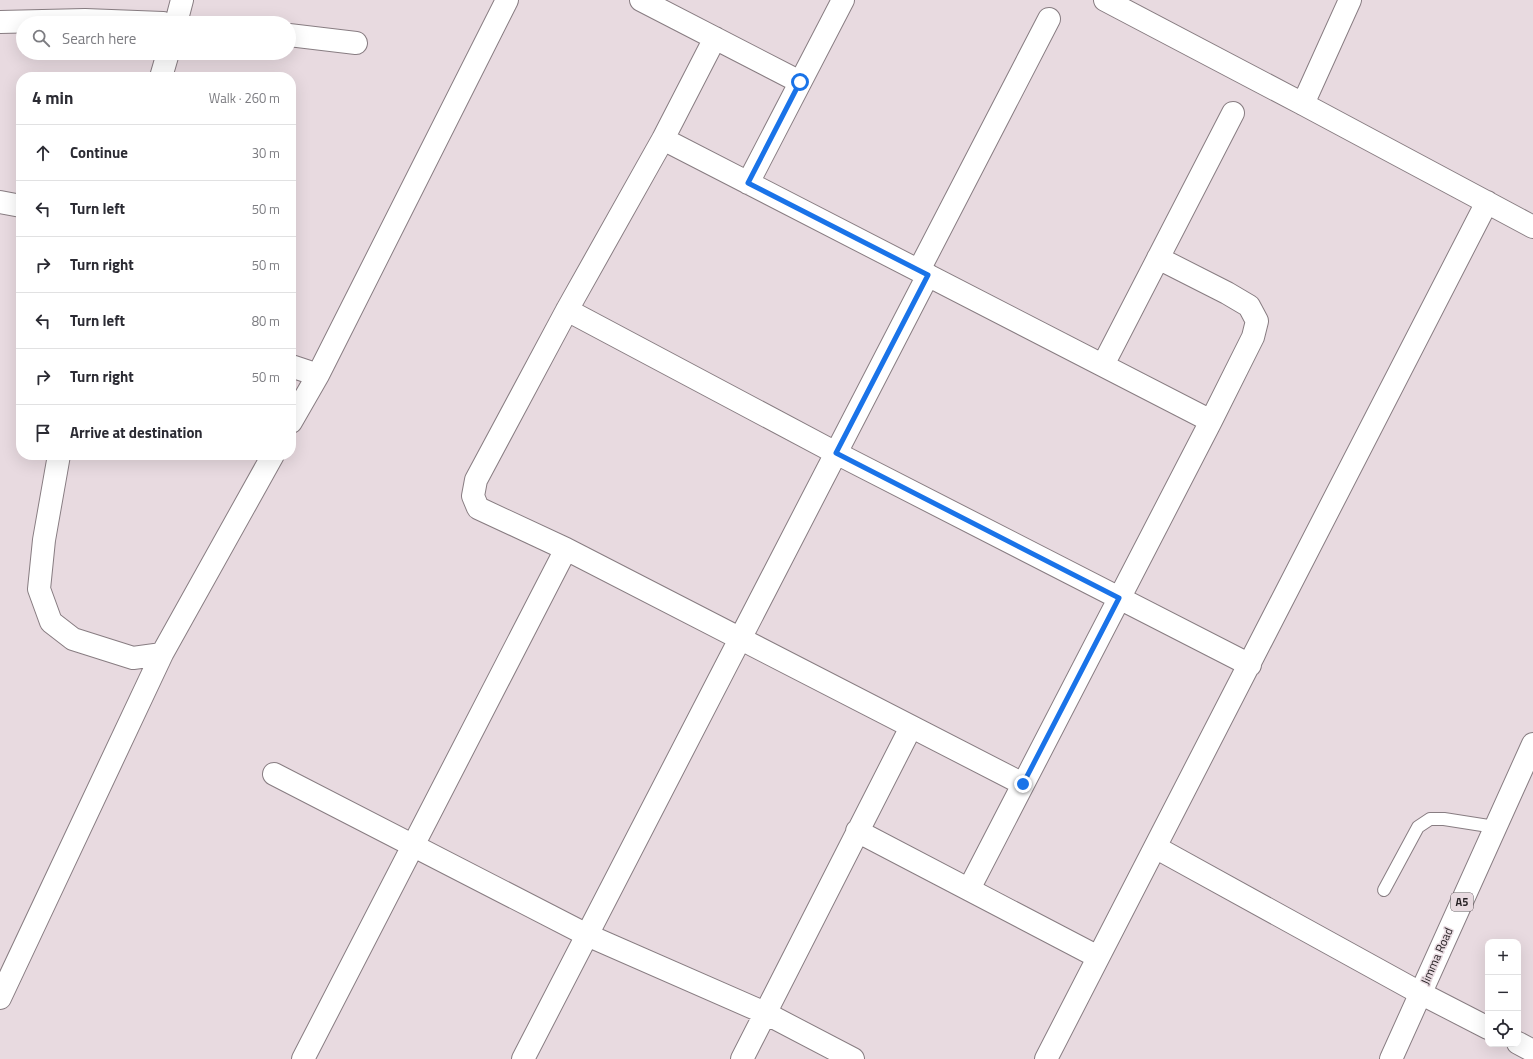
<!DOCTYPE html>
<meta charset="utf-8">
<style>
body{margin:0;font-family:"Titillium Web",sans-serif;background:#f2f2f3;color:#2b2b33}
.controls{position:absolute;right:12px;bottom:12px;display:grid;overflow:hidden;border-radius:8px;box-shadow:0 4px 16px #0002}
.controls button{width:36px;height:36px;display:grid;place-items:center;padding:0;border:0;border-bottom:1px solid #e1e1e2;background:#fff;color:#2b2b33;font:20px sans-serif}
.stop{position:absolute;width:12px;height:12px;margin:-9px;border:3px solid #1a73e8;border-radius:50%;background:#fff}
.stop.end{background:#1a73e8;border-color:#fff;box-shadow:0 1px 4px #0008}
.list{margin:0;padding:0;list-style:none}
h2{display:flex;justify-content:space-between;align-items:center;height:52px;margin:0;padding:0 16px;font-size:17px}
h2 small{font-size:13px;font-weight:400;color:#7c7c81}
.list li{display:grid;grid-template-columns:26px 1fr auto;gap:12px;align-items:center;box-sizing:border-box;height:56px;padding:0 16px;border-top:1px solid #e1e1e2}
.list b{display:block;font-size:15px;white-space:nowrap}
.list em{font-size:13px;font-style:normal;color:#7c7c81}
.icon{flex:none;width:22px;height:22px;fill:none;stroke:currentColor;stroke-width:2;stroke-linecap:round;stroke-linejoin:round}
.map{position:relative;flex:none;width:1533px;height:1059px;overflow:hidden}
.search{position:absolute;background:#fff;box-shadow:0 4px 16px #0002;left:16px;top:16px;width:280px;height:44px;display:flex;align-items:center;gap:10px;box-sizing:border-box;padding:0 14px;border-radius:22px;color:#7c7c81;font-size:15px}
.panel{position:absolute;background:#fff;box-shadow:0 4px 16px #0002;left:16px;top:72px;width:280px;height:388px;border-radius:16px}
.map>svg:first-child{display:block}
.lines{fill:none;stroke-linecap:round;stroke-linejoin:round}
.lane-casing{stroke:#887d82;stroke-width:14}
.street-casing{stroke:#887d82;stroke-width:24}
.highway-casing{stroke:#887d82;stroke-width:24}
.lane{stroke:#fff;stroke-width:12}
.street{stroke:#fff;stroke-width:22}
.highway{stroke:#fff;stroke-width:22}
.route{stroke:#1a73e8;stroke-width:5}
.labels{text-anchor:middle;stroke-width:3;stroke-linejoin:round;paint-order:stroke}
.shield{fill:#e8dae0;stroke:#5e565a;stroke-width:1}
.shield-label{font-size:11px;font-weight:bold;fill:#231e21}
.street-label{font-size:12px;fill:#231e21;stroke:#e8dae0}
</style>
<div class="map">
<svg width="1533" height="1059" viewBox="0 0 1533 1059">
<rect width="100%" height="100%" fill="#e8dae0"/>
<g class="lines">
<defs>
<path id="lane" d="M1384,890L1418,827L1430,819H1444L1495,827"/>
<path id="street" d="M641,0L800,82
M1105,0L1303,104L1533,227
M0,22L85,20L163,23
M176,23L182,0
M289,35L356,43
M715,38L663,139L567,310L476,480L473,496L478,508L566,549L1023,784
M161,77L168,53
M1303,104L1350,0
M663,139L1211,421
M748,183L843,0
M0,202L21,206
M919,270L1049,19
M567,310L836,453L1250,665
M1103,365L1233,113
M291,366L318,375
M291,422L318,375L507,0
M59,455L44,540L39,589L51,622L73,639L133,658L162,654
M274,774L587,935L765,1013L853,1059
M857,831L1098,957
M1155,847L1420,993L1488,1028
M969,889L1211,421L1253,337L1257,321L1249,306L1227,293L1158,258
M0,998L162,654L273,455
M1518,1043L1533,1051
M303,1059L566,549
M523,1059L928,275
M742,1059L911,727
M1046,1059L1487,202"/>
<path id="highway" d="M1391,1059L1533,744"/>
</defs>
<!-- lane casing -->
<use href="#lane" class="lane-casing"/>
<!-- street casing -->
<use href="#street" class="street-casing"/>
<!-- highway casing -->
<use href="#highway" class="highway-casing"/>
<!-- lane -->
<use href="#lane" class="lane"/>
<!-- street -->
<use href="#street" class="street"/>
<!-- highway -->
<use href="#highway" class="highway"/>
</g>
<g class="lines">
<!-- route -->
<path class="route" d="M800,82L748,183L928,275L836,453L1119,598L1023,784"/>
</g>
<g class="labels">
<!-- shield labels -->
<rect class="shield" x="1451" y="893" width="22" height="18" rx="3"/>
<g class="shield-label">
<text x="1462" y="906">A5</text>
</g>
<!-- street labels -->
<g class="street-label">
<text transform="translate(1437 956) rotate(-66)" y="4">Jimma Road</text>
</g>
</g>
</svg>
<div class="controls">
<button>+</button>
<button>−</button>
<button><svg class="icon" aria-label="locate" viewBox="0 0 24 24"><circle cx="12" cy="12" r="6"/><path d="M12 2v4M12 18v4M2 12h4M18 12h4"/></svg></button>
</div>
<div class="stop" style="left:800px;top:82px"></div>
<div class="stop end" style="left:1023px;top:784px"></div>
<div class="search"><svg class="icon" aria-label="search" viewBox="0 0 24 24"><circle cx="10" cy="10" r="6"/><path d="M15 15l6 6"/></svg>Search here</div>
<section class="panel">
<h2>4 min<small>Walk · 260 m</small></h2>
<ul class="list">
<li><svg class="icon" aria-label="ahead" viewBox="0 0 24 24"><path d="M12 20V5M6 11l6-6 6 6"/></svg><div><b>Continue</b></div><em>30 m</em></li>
<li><svg class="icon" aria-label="left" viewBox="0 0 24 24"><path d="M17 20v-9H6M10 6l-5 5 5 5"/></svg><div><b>Turn left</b></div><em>50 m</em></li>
<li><svg class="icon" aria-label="right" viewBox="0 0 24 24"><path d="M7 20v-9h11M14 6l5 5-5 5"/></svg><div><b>Turn right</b></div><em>50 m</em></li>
<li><svg class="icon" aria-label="left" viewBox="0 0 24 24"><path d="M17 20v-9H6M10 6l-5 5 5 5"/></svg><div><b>Turn left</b></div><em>80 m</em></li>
<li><svg class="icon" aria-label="right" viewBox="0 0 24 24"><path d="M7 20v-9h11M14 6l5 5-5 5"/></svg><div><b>Turn right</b></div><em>50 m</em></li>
<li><svg class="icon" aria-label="arrive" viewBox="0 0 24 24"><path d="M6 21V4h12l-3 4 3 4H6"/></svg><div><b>Arrive at destination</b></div></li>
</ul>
</section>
</div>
